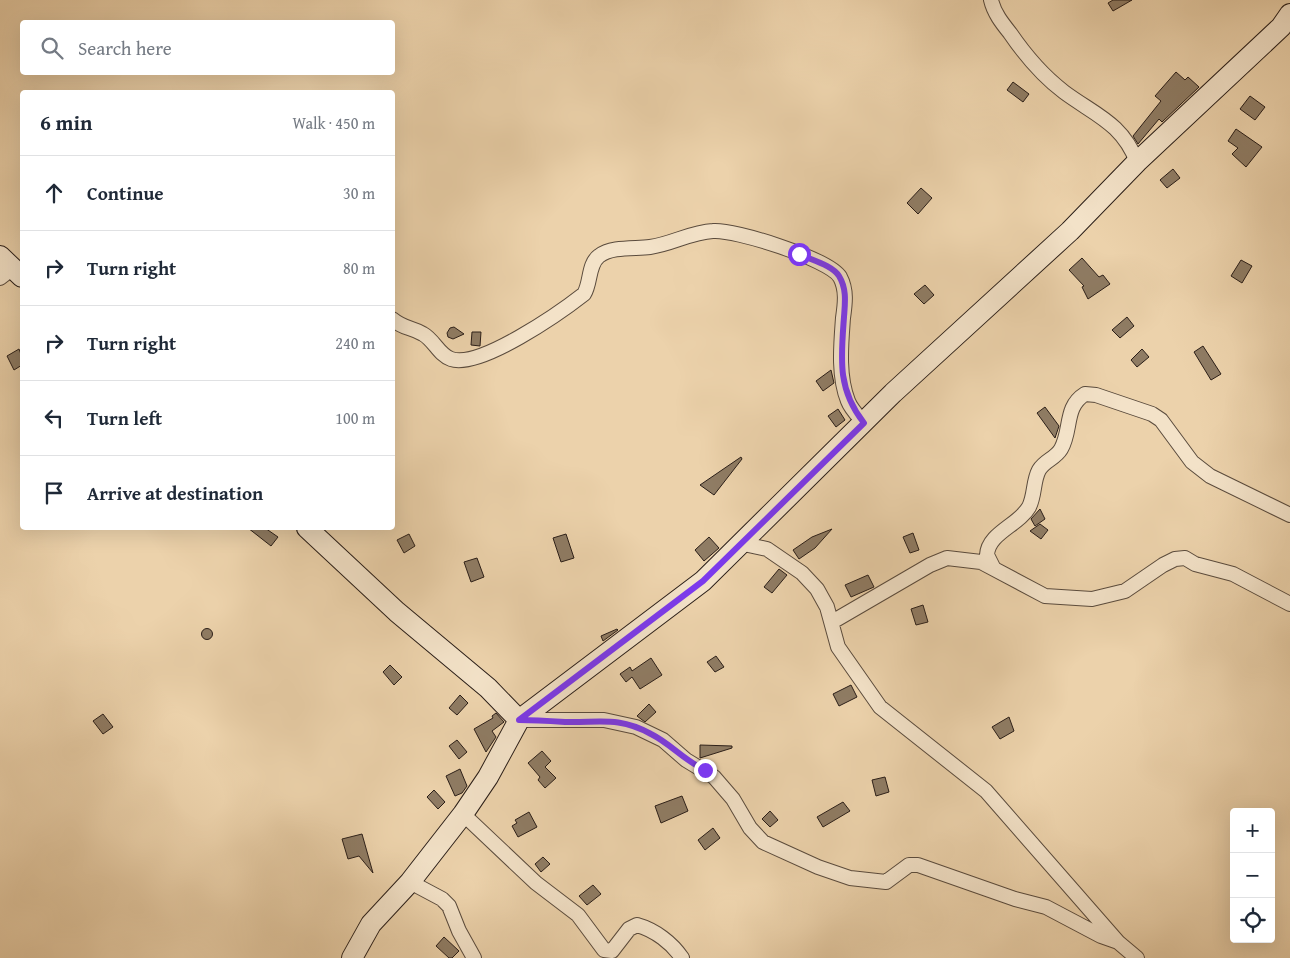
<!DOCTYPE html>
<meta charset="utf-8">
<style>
body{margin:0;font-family:"Gentium Book Plus",serif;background:#f2f2f3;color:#1f2937}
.controls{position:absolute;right:15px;bottom:15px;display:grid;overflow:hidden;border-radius:5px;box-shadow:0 5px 20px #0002}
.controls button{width:45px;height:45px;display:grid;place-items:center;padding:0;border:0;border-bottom:1px solid #e0e1e3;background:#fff;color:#1f2937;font:25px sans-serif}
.stop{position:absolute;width:15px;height:15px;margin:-11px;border:4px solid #7c3aed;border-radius:50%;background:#fff}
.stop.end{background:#7c3aed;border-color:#fff;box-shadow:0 1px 5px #0008}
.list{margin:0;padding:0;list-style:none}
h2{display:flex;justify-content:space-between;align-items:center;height:65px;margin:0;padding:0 20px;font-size:21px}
h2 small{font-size:16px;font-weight:400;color:#747a83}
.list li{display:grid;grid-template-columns:32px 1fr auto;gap:15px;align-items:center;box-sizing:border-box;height:75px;padding:0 20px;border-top:1px solid #e0e1e3}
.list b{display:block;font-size:19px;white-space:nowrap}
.list em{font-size:16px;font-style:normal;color:#747a83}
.icon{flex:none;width:28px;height:28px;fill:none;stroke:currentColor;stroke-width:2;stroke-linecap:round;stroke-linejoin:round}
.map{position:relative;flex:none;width:1290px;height:958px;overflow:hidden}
.search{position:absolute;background:#fff;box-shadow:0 5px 20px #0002;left:20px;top:20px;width:375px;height:55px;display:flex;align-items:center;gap:12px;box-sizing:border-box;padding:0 18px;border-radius:5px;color:#747a83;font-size:19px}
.panel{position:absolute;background:#fff;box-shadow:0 5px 20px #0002;left:20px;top:90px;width:375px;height:440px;border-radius:5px}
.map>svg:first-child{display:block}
.building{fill:#8f7c64;stroke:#2a1e18}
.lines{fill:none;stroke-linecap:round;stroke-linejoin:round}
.street-casing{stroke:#5a4b3d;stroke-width:16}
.secondary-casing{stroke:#2a1e18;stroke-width:22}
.street{stroke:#f3e2c8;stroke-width:14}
.secondary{stroke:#f3e2c8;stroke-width:20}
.route{stroke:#7c3aed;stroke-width:6}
</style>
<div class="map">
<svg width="1290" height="958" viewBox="0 0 1290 958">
<rect width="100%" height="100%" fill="#ecd2ab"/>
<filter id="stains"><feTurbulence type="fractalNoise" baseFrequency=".004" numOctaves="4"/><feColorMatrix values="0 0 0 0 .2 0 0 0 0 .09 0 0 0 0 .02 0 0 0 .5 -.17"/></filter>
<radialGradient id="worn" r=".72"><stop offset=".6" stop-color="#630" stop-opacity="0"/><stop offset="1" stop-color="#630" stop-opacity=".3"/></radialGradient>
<!-- building -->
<path class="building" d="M1113,0H1132L1113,11L1108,3Z
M1176,72L1185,80L1188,77L1199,87L1162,122L1159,119L1138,144L1133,136L1161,101L1155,96Z
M1013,82L1029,94L1023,102L1007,90Z
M1250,96L1265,107L1255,120L1240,109Z
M1236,129L1262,147L1246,167L1232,154L1238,148L1228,141Z
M1173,169L1180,178L1167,188L1160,180Z
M921,188L932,198L918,214L907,203Z
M1082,258L1099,277L1103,275L1110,284L1088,299L1082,287L1084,286L1069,270Z
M1241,260L1252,266L1242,283L1231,276Z
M925,285L934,295L924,304L914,294Z
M1127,317L1134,326L1120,338L1112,330Z
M454,327L464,334L453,339L448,337L447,333L450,328Z
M472,332H481L480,346L471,345Z
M1203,346L1221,374L1211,380L1194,352Z
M19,349L22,357V365L14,370L7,356Z
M1142,349L1149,357L1137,367L1131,360Z
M831,370L834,383L823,391L816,381Z
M1045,407L1059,426L1055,438L1037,413Z
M838,409L845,420L836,427L828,416Z
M741,457L742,459L714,495L700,485Z
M1040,509L1045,519L1035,526L1031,519Z
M1040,524L1048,530L1041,539L1030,531Z
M248,528H265L278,537L271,546Z
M832,529L815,548L799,559L793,550L812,537Z
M913,533L919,550L910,553L903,537Z
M409,534L415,546L404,553L397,540Z
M566,534L574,558L561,562L553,538Z
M709,537L719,548L704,561L695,550Z
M477,558L484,577L471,582L464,562Z
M779,569L787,575L772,593L764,587Z
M868,575L874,587L851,597L845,585Z
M923,605L928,622L916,625L911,609Z
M201.5 634a5.5 5.5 0 1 1 11 0a5.5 5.5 0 1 1-11 0Z
M617,629L618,630L603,641L601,636Z
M716,656L724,667L715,672L707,662Z
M651,658L662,675L640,689L632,677L626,682L620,674L630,667L632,671Z
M390,665L402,677L394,685L383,672Z
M851,685L857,697L839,706L833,694Z
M460,695L468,703L457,715L449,708Z
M649,704L656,712L645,722L637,716Z
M496,713L504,722L492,731L496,737L486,752L474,729L493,718L492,716Z
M103,714L113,727L103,734L93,721Z
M1009,717L1014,731L1000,739L992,727Z
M457,740L467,752L459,759L449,746Z
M700,745L732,746V748L700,758Z
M542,751L551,761L545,767L556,778L545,788L538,780L540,777L528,763Z
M460,769L467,786L462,793L455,796L446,776Z
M885,777L889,792L876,796L872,780Z
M434,790L445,802L438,809L427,797Z
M682,796L688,811L661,823L655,806Z
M843,802L850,811L823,827L817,817Z
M770,811L778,820L770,827L762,819Z
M529,812L537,827L518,837L512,826L517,823L515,820Z
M713,828L720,838L705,850L698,840Z
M362,834L373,873L359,856L348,859L342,839Z
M543,857L550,864L541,872L535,864Z
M593,885L601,894L587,905L579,896Z
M444,937L459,951L452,958H449L436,946Z"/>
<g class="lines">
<defs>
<path id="street" d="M991,0C994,13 1002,23 1010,33C1025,55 1043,76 1064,92C1095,115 1122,123 1137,162
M0,278L13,268
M392,319C404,329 411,327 423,334C434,340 439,355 451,359C480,369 561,312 584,294C591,283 588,264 599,256C612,246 635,249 650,247C672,244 691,232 713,231C734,229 829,259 840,277C847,290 845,304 843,318C841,345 838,376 848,401C851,409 858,416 864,423
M739,543L767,549L802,573L817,589L827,607L838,647L880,707L986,791L1118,942L1137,958
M993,567L987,555C988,533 1019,525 1029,507C1035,495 1033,481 1039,470C1045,460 1055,459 1061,449C1072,430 1064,407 1085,394L1096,395L1152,414L1161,420L1192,462L1210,476L1290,515
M832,622L930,565L947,558L981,562L1045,596L1092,599L1125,591L1163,565L1175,559L1185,558L1195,564L1233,574L1290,604
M519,720H604L636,727L663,740L686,760L714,777L733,799L750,828L763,842L818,867L850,878L886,882L909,865H918L1015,899L1046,907L1101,936L1118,942
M463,814L536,883L578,915L604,950L612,951L629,929L637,925C655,930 672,943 682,958
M410,882L442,899L449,906L459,931L474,958"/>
<path id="secondary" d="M0,256L22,277
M307,528L397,612L488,688L519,720
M352,958L371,924L410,882L463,814L488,777L519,720L703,581L893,393L1070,231L1137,162L1281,27L1290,14"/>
</defs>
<!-- street casing -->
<use href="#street" class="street-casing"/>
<!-- secondary casing -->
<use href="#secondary" class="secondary-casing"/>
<!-- street -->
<use href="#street" class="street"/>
<!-- secondary -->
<use href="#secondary" class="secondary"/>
</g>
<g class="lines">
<!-- route -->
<path class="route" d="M705,770C685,761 671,744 651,734C618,716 599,723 565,722C550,721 535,720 519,720L703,581L864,423C837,389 841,358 844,317C845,303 847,289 839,276C832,265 811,260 799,254"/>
</g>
<rect width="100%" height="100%" filter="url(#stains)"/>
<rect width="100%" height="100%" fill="url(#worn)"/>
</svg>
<div class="controls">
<button>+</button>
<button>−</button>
<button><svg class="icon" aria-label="locate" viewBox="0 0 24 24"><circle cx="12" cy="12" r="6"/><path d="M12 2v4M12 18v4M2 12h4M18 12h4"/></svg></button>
</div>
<div class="stop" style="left:799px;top:254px"></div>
<div class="stop end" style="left:705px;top:770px"></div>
<div class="search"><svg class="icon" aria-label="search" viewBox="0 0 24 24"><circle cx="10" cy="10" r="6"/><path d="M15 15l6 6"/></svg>Search here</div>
<section class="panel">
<h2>6 min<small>Walk · 450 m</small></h2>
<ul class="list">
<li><svg class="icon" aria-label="ahead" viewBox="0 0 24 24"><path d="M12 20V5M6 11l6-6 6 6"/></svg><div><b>Continue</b></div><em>30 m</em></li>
<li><svg class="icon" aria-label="right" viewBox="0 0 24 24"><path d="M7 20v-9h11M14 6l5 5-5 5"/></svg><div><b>Turn right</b></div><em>80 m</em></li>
<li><svg class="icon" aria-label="right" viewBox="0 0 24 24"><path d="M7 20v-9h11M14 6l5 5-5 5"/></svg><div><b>Turn right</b></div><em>240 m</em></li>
<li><svg class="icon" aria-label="left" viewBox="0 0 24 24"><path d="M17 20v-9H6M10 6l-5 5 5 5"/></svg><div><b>Turn left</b></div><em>100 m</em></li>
<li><svg class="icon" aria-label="arrive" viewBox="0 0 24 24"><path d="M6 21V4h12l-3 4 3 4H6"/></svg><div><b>Arrive at destination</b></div></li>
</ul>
</section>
</div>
